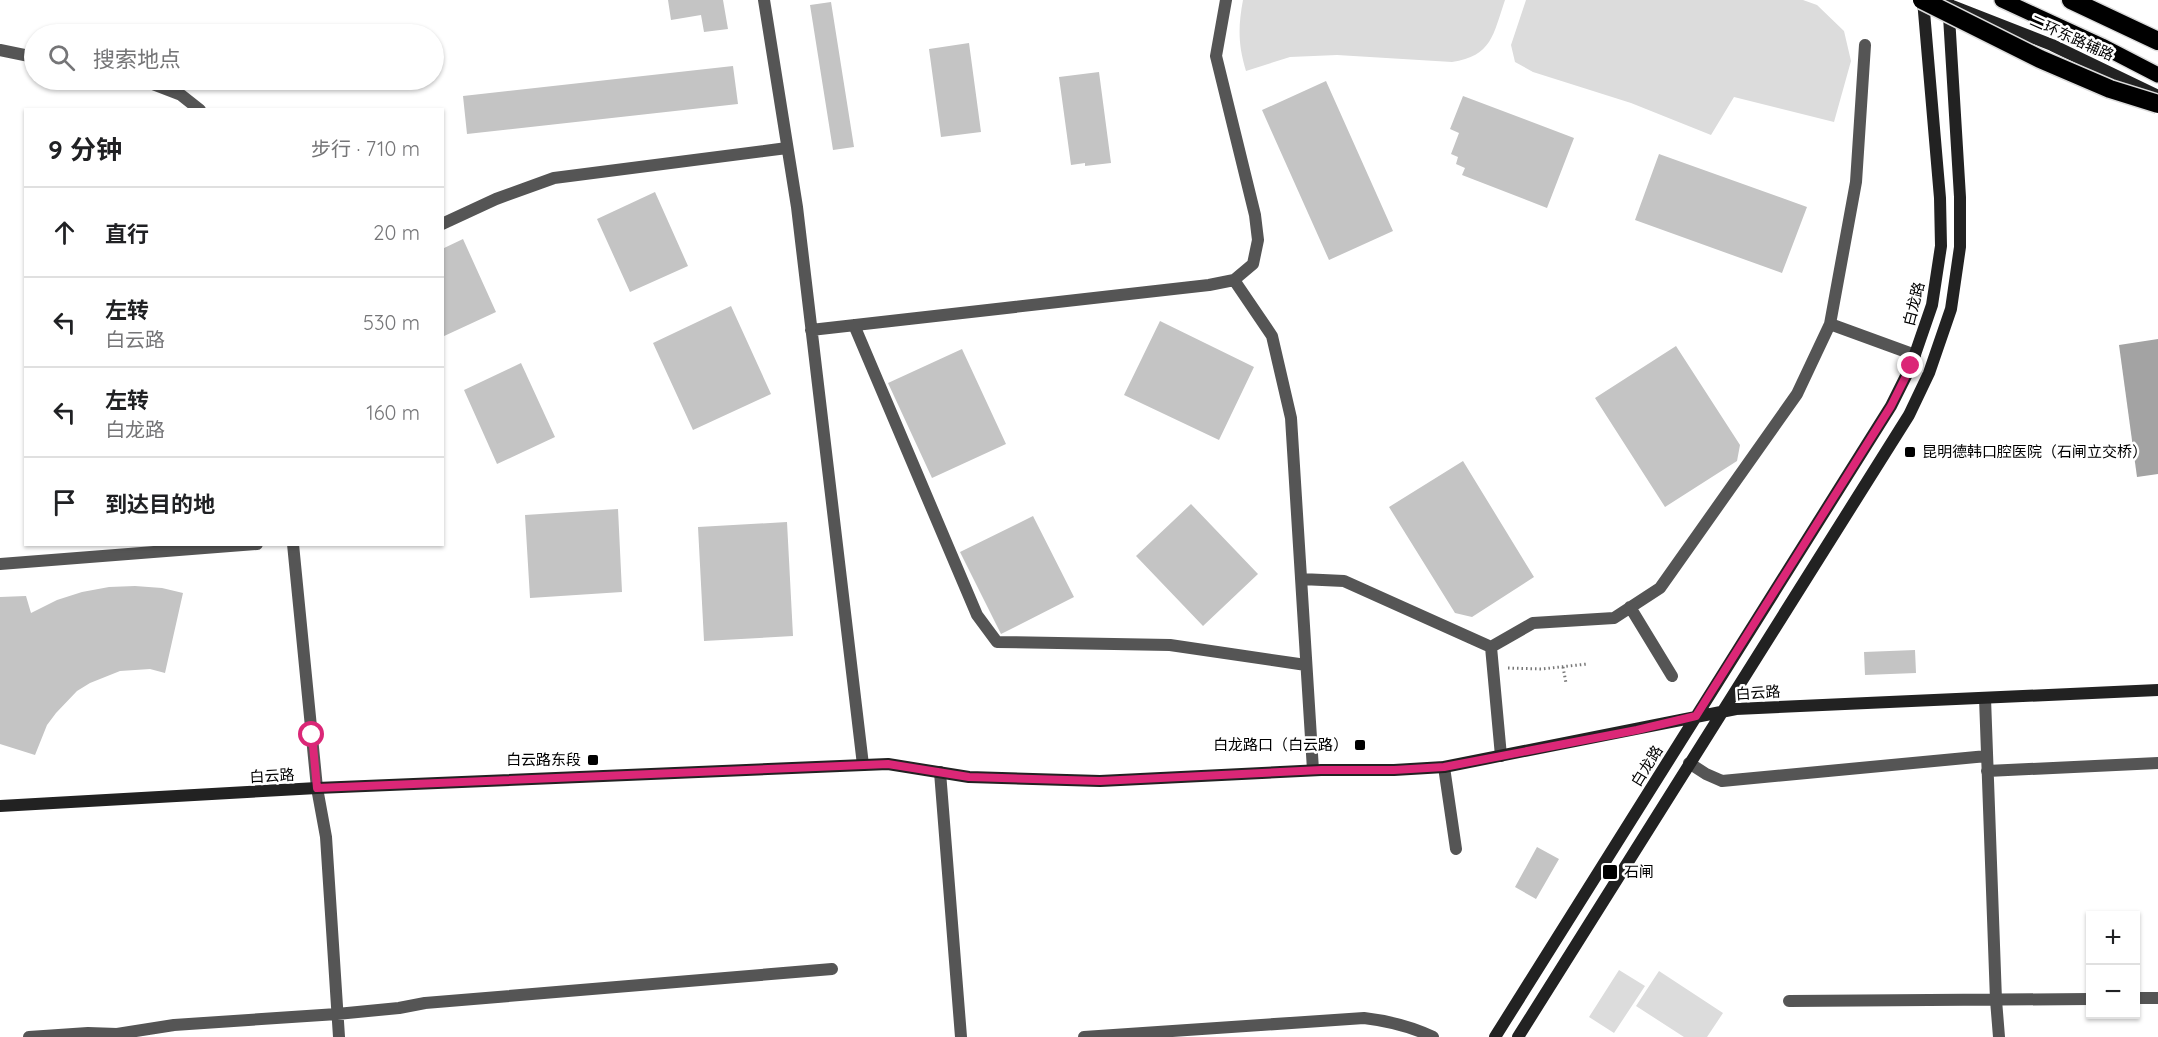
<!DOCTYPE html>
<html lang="zh">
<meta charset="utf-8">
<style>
body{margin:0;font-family:Quicksand,"Noto Sans SC",sans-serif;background:#f6f6f6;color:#202124}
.controls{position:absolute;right:18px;bottom:18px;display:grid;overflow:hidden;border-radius:0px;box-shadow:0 2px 4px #0004}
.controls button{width:54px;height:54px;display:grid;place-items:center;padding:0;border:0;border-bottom:2px solid #e0e0e0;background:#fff;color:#202124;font:30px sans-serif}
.stop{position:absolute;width:18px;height:18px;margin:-14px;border:4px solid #db2777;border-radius:50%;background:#fff}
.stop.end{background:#db2777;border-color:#fff;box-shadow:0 2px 6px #0008}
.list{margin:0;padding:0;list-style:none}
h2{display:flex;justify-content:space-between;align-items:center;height:78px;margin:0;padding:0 24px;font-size:26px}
h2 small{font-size:20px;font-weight:400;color:#757577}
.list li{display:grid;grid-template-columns:39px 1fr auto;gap:18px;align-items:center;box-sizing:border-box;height:90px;padding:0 24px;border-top:2px solid #e0e0e0}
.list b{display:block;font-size:22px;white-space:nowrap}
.list p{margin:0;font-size:20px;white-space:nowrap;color:#757577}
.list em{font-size:20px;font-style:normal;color:#757577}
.icon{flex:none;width:33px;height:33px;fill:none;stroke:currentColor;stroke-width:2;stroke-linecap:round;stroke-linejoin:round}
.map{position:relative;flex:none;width:2158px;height:1037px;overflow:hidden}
.search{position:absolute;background:#fff;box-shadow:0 2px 4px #0004;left:24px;top:24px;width:420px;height:66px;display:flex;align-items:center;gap:15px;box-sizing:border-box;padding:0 21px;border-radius:33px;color:#757577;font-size:22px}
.panel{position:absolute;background:#fff;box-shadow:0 2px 4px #0004;left:24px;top:108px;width:420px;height:438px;border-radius:0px}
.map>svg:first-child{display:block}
.green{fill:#dcdcdc}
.water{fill:#a3a3a3}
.building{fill:#c4c4c4}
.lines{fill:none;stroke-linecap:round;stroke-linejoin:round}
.primary-casing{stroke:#dbdbdb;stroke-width:18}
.highway-casing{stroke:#dbdbdb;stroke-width:21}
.path{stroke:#777;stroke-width:3;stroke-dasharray:1.5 3;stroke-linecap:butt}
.street{stroke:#555;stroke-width:12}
.secondary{stroke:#222;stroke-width:12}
.primary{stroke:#000;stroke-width:15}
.highway{stroke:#000;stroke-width:18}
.highway-bridge-casing{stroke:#dbdbdb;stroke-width:21;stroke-linecap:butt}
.highway-bridge{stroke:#000;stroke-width:18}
.route{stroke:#db2777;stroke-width:8}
.poi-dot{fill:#000;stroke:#fff;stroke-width:2}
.labels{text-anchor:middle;stroke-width:5;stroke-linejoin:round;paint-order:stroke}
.street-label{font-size:15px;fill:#000;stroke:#fff}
.poi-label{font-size:15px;fill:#000;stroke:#fff;text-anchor:start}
</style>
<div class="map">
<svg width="2158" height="1037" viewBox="0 0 2158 1037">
<rect width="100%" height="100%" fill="#fff"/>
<!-- green -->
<path class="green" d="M1243,0H1505C1493,35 1492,56 1452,62L1337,55L1290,57L1246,71C1238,44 1238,27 1243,0Z
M1526,0H1803L1817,5L1844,31L1851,61L1834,122L1734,97L1711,135L1631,103L1533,72L1515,62L1511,45Z
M1619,970L1645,986L1614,1033L1589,1017Z
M1659,971L1723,1013L1707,1037H1684L1636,1006Z"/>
<!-- water -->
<path class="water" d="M2158,339V474L2137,477L2119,345Z"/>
<!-- building -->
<path class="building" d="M668,0H723L728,29L704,32L701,15L671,20Z
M831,2L854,147L833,150L810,5Z
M969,43L981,132L941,137L929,49Z
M733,66L738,104L467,134L463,96Z
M1099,72L1111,163L1085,166V163L1071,165L1059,77Z
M1326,81L1393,231L1329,260L1262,110Z
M1463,96L1574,138L1547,208L1462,175L1465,168L1456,164L1458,157L1451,154L1459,133L1450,129Z
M1659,154L1807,207L1782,273L1635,220Z
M655,192L688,266L630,292L597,219Z
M463,239L496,312L442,337V249Z
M731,306L771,394L693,430L653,343Z
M1160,321L1254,367L1219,440L1124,395Z
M1676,346L1740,445L1737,461L1665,507L1595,398Z
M962,349L1006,444L932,478L888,383Z
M521,363L555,437L497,464L464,390Z
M1463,461L1534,577L1472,617L1455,613L1389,507Z
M1191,504L1258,574L1203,626L1136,556Z
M618,509L622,592L530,598L525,515Z
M1033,516L1074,597L1001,634L960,552Z
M787,522L793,636L704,641L698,527Z
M135,586L162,588L183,593L165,673L150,669L120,671L90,683L77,691L56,713L47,725L35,755L0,744V597L26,596L31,613L57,600L82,592L109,587Z
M1915,650L1916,673L1865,675L1864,652Z
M1537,847L1559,859L1536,899L1515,887Z"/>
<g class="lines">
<defs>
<path id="primary" d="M2002,0L2102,46L2158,75"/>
<path id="highway" d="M2071,0L2158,41"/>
</defs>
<!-- primary casing -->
<use href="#primary" class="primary-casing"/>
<!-- highway casing -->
<use href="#highway" class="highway-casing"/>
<!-- path -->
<path class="path" d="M1563,667L1566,683
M1508,668L1542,669L1587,664"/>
<!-- street -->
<path class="street" d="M764,0L797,207L863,765
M0,50L34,57
M142,80L181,95L200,110
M442,224L496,199L554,178L787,148
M1234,280L1272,336L1291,418L1313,770
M1830,324L1915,355
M854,325L977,615L997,642L1170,645L1306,665
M811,330L1209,285L1234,280L1253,264L1258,240L1255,215L1216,56L1226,0
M293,544L317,788L326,837L339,1037
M0,564L257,544
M1301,579L1344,581L1491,647L1533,623L1614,618L1660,588L1797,394L1830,324L1856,182L1865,45
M1630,607L1672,676
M1491,647L1501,756
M1985,698L1996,1000L1999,1037
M1689,763L1706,774L1722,781L1987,756
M1444,767L1456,849
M1987,771L2158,763
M940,772L961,1037
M2136,998H2158
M1789,1001L2090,999
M29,1037L88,1033L117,1034L174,1025L337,1014L399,1008L425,1003L832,969
M1084,1037L1364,1018C1389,1021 1410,1026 1433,1037"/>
<!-- secondary -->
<path class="secondary" d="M1942,2L2052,45L2158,96
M0,806L317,788L888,764L969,777L1100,781L1321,770H1394L1444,767L1736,709L2158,690
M1495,1037L1891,406L1911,366L1932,305L1941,246L1940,198L1923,0
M1518,1037L1909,415L1929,373L1951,309L1960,247V197L1948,0"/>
<!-- primary -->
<use href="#primary" class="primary"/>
<!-- highway -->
<use href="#highway" class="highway"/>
<defs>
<path id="highway-bridge" d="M1922,0L2040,59L2110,89L2158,104"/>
</defs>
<!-- highway-bridge casing -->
<use href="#highway-bridge" class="highway-bridge-casing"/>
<!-- highway-bridge -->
<use href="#highway-bridge" class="highway-bridge"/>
</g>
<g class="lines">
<!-- route -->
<path class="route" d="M312,735L317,788L888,764L969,777L1100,781L1321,770H1394L1444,767L1637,730L1696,716L1891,406L1911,366"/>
</g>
<!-- markers -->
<g class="poi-dot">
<rect x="1904" y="446" width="12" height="12" rx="3"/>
<rect x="1354" y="739" width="12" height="12" rx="3"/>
<rect x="587" y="754" width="12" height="12" rx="3"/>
<rect x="1602" y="864" width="16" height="16" rx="3"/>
</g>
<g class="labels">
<!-- street labels -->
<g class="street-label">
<text transform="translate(2072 38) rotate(24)" y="5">二环东路辅路</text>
<text transform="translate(1914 304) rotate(-76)" y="5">白龙路</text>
<text transform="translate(1758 693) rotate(-4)" y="5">白云路</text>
<text transform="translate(1647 766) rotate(-58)" y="5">白龙路</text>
<text transform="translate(272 776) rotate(-3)" y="5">白云路</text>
</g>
<!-- poi labels -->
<g class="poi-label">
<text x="1922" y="457">昆明德韩口腔医院（石闸立交桥）</text>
<text x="1348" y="750" text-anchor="end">白龙路口（白云路）</text>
<text x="581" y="765" text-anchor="end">白云路东段</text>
<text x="1624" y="877">石闸</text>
</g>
</g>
</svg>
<div class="controls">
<button>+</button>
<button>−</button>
</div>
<div class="stop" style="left:312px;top:735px"></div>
<div class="stop end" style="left:1911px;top:366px"></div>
<div class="search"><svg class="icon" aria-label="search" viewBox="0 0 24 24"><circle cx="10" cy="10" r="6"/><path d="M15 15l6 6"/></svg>搜索地点</div>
<section class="panel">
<h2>9 分钟<small>步行 · 710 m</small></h2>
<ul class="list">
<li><svg class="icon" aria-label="ahead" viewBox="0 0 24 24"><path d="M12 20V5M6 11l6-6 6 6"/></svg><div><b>直行</b></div><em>20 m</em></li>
<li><svg class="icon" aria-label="left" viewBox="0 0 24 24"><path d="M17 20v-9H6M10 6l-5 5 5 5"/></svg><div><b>左转</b><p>白云路</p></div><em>530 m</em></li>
<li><svg class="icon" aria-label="left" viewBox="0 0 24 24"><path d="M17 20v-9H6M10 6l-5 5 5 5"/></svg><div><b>左转</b><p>白龙路</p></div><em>160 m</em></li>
<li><svg class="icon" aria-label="arrive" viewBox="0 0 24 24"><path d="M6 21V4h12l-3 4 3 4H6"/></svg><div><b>到达目的地</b></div></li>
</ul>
</section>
</div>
